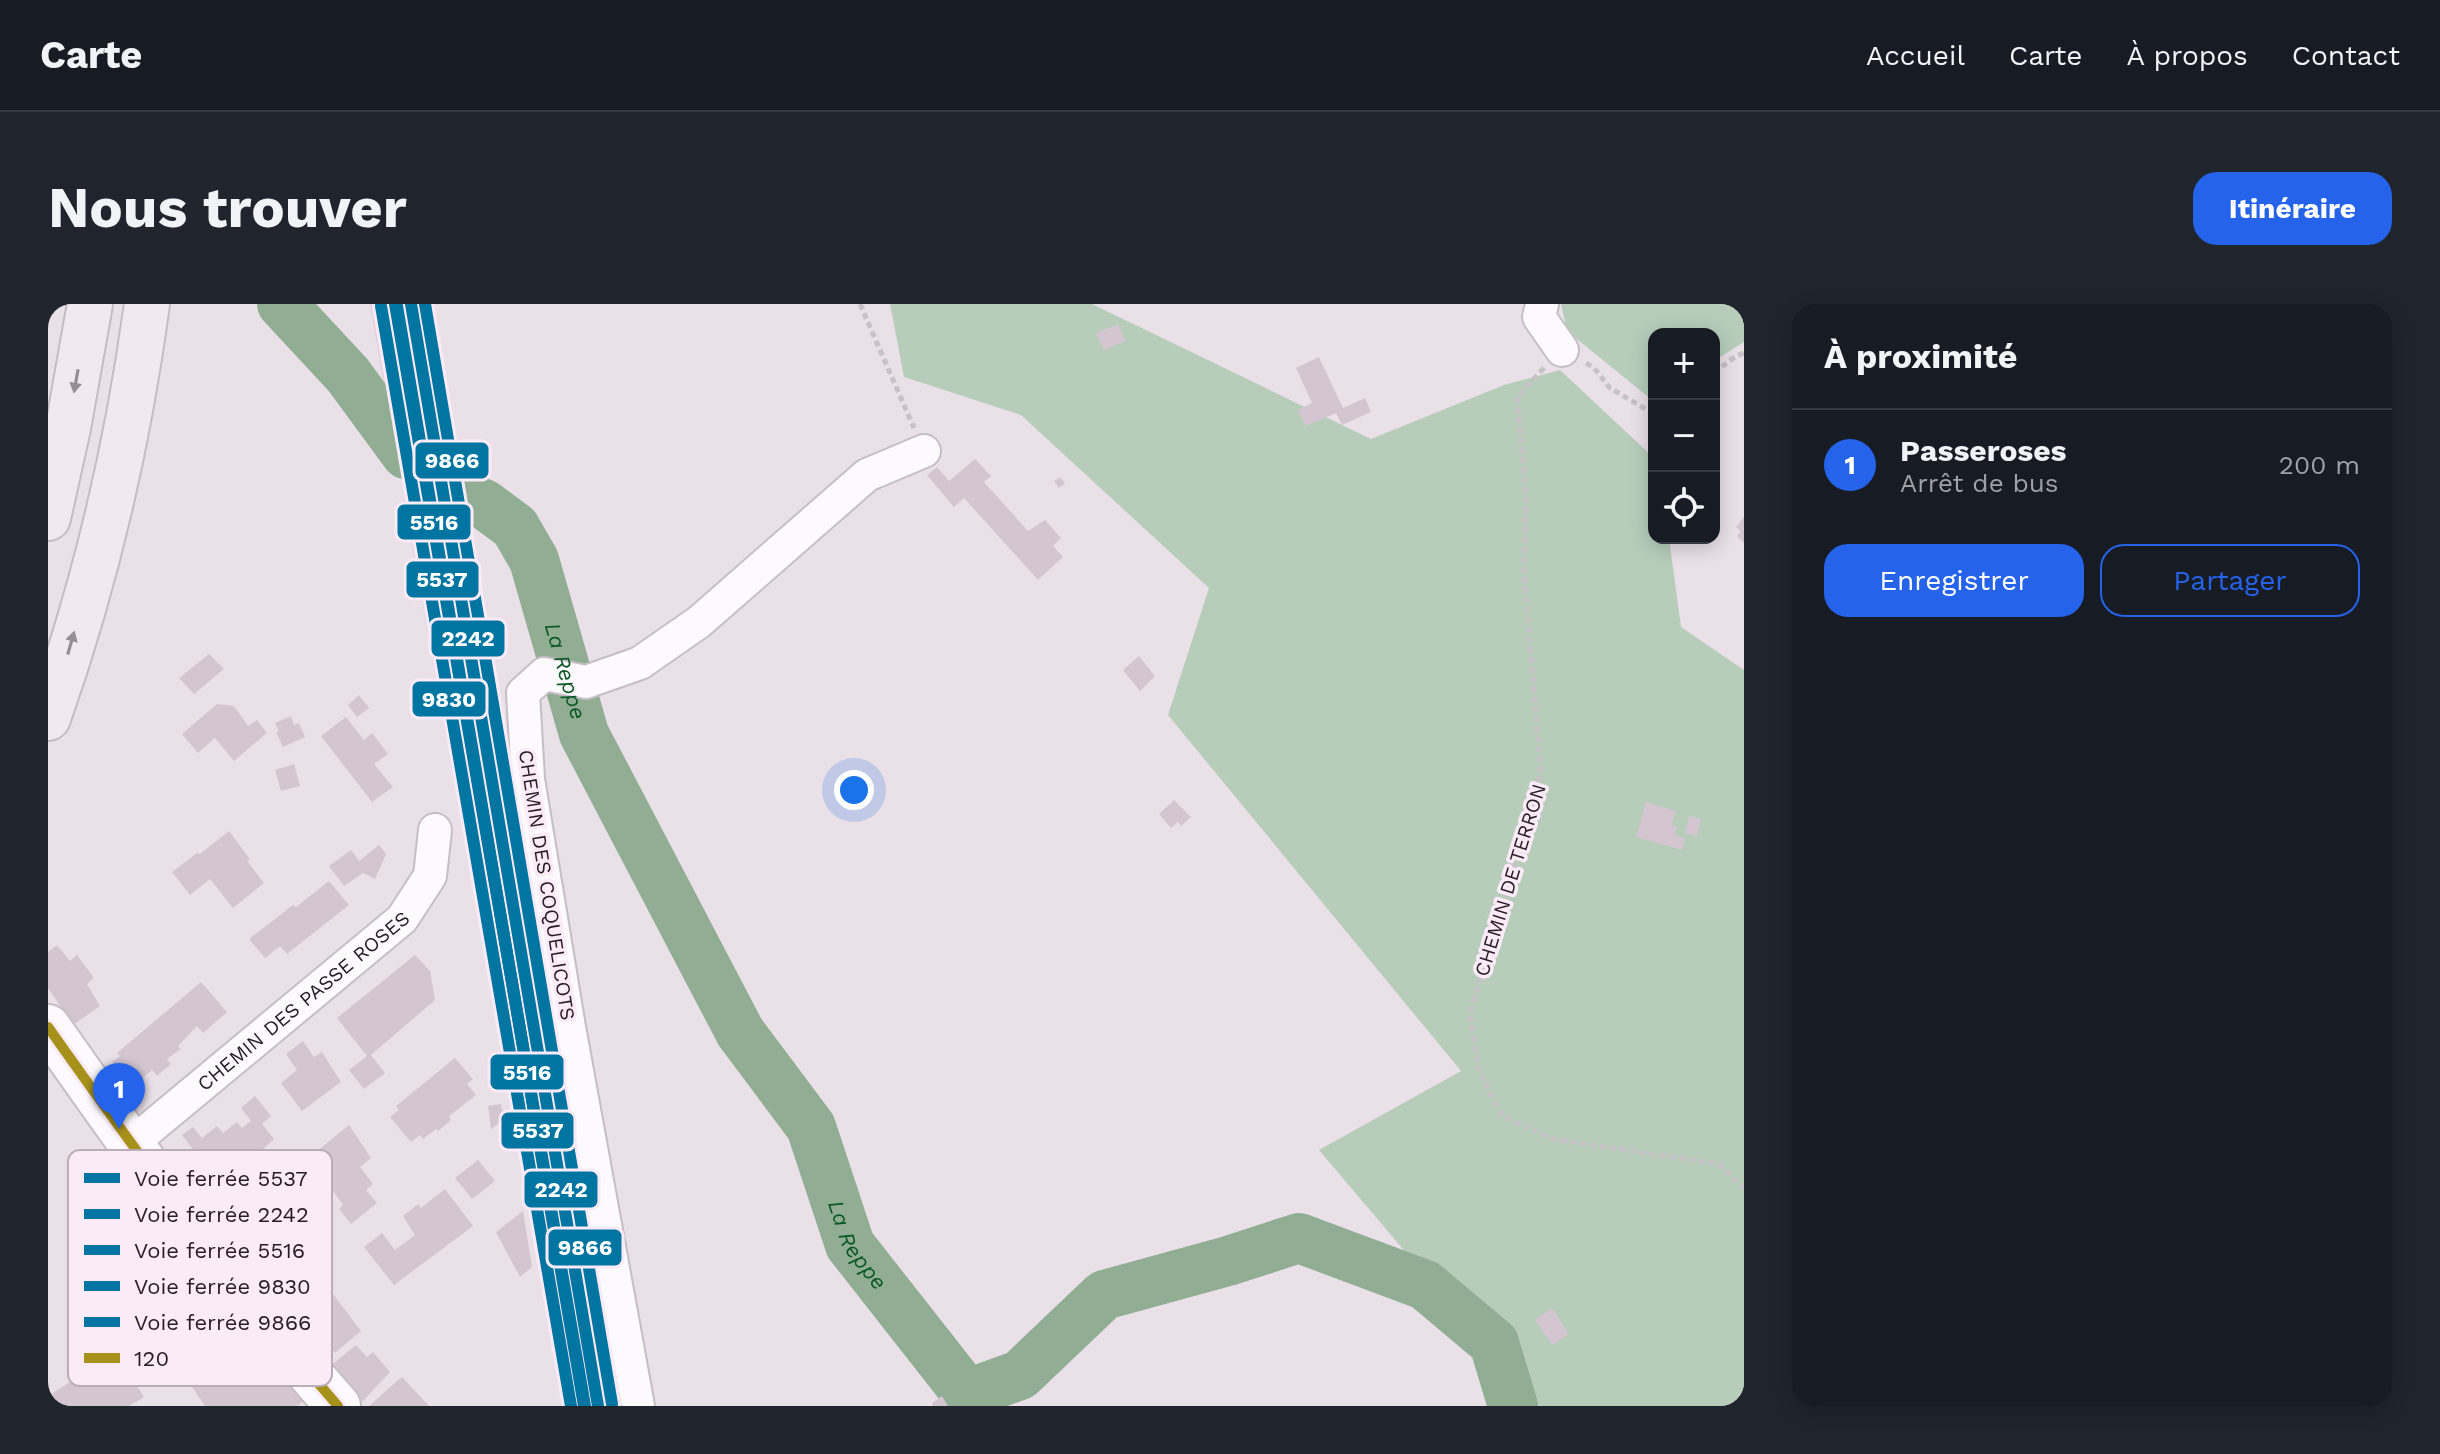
<!DOCTYPE html>
<html lang="fr">
<meta charset="utf-8">
<style>
body{margin:0;font-family:"Work Sans",sans-serif;background:#20242c;color:#f1f3f6}
.controls{position:absolute;right:24px;top:24px;display:grid;overflow:hidden;border-radius:16px;box-shadow:0 4px 20px #0003}
.controls button{width:72px;height:72px;display:grid;place-items:center;padding:0;border:0;border-bottom:2px solid #363941;background:#171b24;color:#f1f3f6;font:40px sans-serif}
.you{position:absolute;left:806px;top:486px;width:28px;height:28px;margin:-20px;border:6px solid #fff;border-radius:50%;background:#1a73e8;box-shadow:0 0 0 12px #1a73e833}
.badge{display:grid;place-items:center;width:52px;height:52px;border-radius:50%;background:#2563eb;color:#fff;font-size:26px;font-weight:700}
.pin{position:absolute;translate:-50% -66px;filter:drop-shadow(0 2px 4px #0008)}
.pin::after{content:'';position:absolute;top:42px;width:28px;height:24px;background:inherit;clip-path:polygon(0 0,100% 0,50% 100%)}
.list{margin:0;padding:0;list-style:none}
h2{display:flex;justify-content:space-between;align-items:center;height:104px;margin:0;padding:0 32px;font-size:34px}
h2 small{font-size:26px;font-weight:400;color:#9ea1a6}
.list li{display:grid;grid-template-columns:52px 1fr auto;gap:24px;align-items:center;box-sizing:border-box;height:112px;padding:0 32px;border-top:2px solid #363941}
.list b{display:block;font-size:30px;white-space:nowrap}
.list p{margin:0;font-size:26px;white-space:nowrap;color:#9ea1a6}
.list em{font-size:26px;font-style:normal;color:#9ea1a6}
.actions{display:flex;gap:16px;padding:24px 32px}
.actions a{flex:1;padding:18px 0;border:2px solid #2563eb;border-radius:24px;text-align:center;font-size:28px;color:#2563eb}
.actions .main{background:#2563eb;color:#fff}
.icon{flex:none;width:44px;height:44px;fill:none;stroke:currentColor;stroke-width:2;stroke-linecap:round;stroke-linejoin:round}
.map{position:relative;flex:none;width:1696px;height:1102px;overflow:hidden;border-radius:24px}
header{display:flex;align-items:center;gap:48px;box-sizing:border-box;height:112px;padding:0 40px;background:#171b24;border-bottom:2px solid #363941}
header strong{font-size:38px}
nav{display:flex;gap:44px;margin-inline-start:auto;font-size:28px}
.intro{display:flex;align-items:center;justify-content:space-between;box-sizing:border-box;height:192px;padding:0 48px}
h1{margin:0;font-size:56px}
.button{padding:20px 36px;border-radius:24px;background:#2563eb;color:#fff;font-size:28px;font-weight:700}
main{display:flex;gap:48px;padding:0 48px}
aside{flex:1;background:#171b24;border-radius:24px;box-shadow:0 4px 20px #0003}
.map>svg:first-child{display:block}
.built{fill:#e2d2de}
.forest{fill:#b7cdba}
.lines{fill:none;stroke-linecap:round;stroke-linejoin:round}
.river{stroke:#91ae95;stroke-width:50}
.building{fill:#d3c6d1}
.street-casing{stroke:#c6bec5;stroke-width:36}
.secondary-casing{stroke:#c6bec5;stroke-width:48}
.highway-casing{stroke:#c4bec3;stroke-width:48}
.path{stroke:#c6c2c6;stroke-width:5;stroke-dasharray:6 4;stroke-linecap:butt}
.street{stroke:#fcfafc;stroke-width:32}
.secondary{stroke:#fcfafc;stroke-width:44}
.highway{stroke:#f2e9f0;stroke-width:44}
.bus-1-casing{stroke:#fbeaf7;stroke-width:16}
.bus-1{stroke:#a6921b;stroke-width:10}
.rail-1-casing{stroke:#fbeaf7;stroke-width:18}
.rail-2-casing{stroke:#fbeaf7;stroke-width:18}
.rail-3-casing{stroke:#fbeaf7;stroke-width:18}
.rail-4-casing{stroke:#fbeaf7;stroke-width:18}
.rail-5-casing{stroke:#fbeaf7;stroke-width:18}
.rail-1{stroke:#0075a1;stroke-width:12}
.rail-2{stroke:#0075a1;stroke-width:12}
.rail-3{stroke:#0075a1;stroke-width:12}
.rail-4{stroke:#0075a1;stroke-width:12}
.rail-5{stroke:#0075a1;stroke-width:12}
.oneway{fill:#958e94}
.labels{text-anchor:middle;stroke-width:7;stroke-linejoin:round;paint-order:stroke}
.street-label{font-size:20px;fill:#241e23;stroke:#fbeaf7}
.water-label{font-size:22px;font-style:italic;fill:#0c5725;stroke:#fbeaf7}
.key{fill:#fbeaf7;stroke:#baadb7;stroke-width:2}
.key-label{font-size:22px;fill:#241e23}
.line-badge{stroke:#fbeaf7;stroke-width:3}
.badge-label{font-size:22px;text-anchor:middle;font-weight:bold;fill:#fff}
</style>
<header>
<strong>Carte</strong>
<nav><a>Accueil</a><a>Carte</a><a>À propos</a><a>Contact</a></nav>
</header>
<div class="intro"><h1>Nous trouver</h1><a class="button">Itinéraire</a></div>
<main>
<div class="map">
<svg width="1696" height="1102" viewBox="0 0 1696 1102">
<rect width="100%" height="100%" fill="#eae0e8"/>
<!-- built -->
<path class="built" d="M322,0H385L406,142L337,87Z
M356,195L421,215L573,1102H517Z"/>
<!-- forest -->
<path class="forest" d="M842,0H1044L1323,135L1456,81L1512,66L1606,154V234H1621L1633,323L1696,366V1102H1488L1271,846L1413,767L1120,411L1161,284L973,111L856,73Z
M1513,0H1696V38L1666,57V30H1606V95L1604,96L1519,27Z"/>
<g class="lines">
<!-- river -->
<g class="river">
<path d="M234,0L300,71L358,150"/>
<path id="s1" d="M423,195L436,200L467,223L486,256L536,430L692,728L763,823L802,941L919,1090L972,1071L1056,991L1180,957L1251,934L1377,981L1446,1039L1465,1102"/>
</g>
</g>
<!-- building -->
<path class="building" d="M1070,20L1077,37L1056,46L1048,29Z
M1271,53L1295,104L1317,94L1323,108L1294,121L1288,109L1258,122L1250,106L1264,99L1248,64Z
M927,155L943,172L936,178L980,227L997,216L1013,234L1005,242L1015,253L990,276L916,194L906,203L879,171L889,163L901,177Z
M1012,173L1017,179L1011,184L1006,177Z
M1696,213V239L1689,232L1693,227L1688,223Z
M161,350L176,365L146,390L131,374Z
M1091,352L1107,372L1092,387L1075,366Z
M311,391L321,404L309,413L300,401Z
M169,400L186,402L200,422L209,416L219,429L186,457L167,434L150,449L134,430Z
M243,412L246,421L251,419L257,433L235,443L228,428L231,427L227,419Z
M298,413L316,436L324,429L340,450L326,460L345,483L324,498L273,432Z
M246,460L252,482L233,487L227,466Z
M1126,496L1143,513L1133,522L1130,518L1123,524L1111,510Z
M1598,498L1628,507L1624,521L1629,523L1627,531L1637,534L1634,546L1588,533Z
M1641,512L1653,515L1649,532L1637,529Z
M181,527L202,555L199,557L216,579L185,604L162,575L142,591L124,568L149,549L152,550Z
M331,541L338,550L327,575L315,569L296,582L281,562L303,546L311,557Z
M281,577L301,601L239,650L232,642L217,654L201,635L245,601L248,603Z
M9,641L22,657L29,651L46,674L39,680L52,702L25,721L0,684V648Z
M367,651L382,667L387,696L323,751L337,769L316,785L301,766L319,752L289,714Z
M153,678L179,708L155,729L149,722L130,742L133,745L119,755L123,760L109,772L104,766L84,783L64,758L72,752L69,749Z
M255,737L266,753L274,748L293,778L254,807L233,779L249,766L238,750Z
M407,754L425,775L419,780L428,791L401,812L403,816L390,827L388,825L375,835L372,831L363,838L342,813L351,806L348,802Z
M207,792L223,812L214,820L226,835L215,845L218,849L190,871L186,867L176,876L163,861L159,864L134,831L145,823L154,834L169,822L175,829L189,818L194,824L203,817L193,804Z
M453,800L456,815L443,825L440,802Z
M301,821L323,854L312,863L325,880L318,886L329,899L303,920L291,905L295,901L277,876L283,870L268,848Z
M430,856L447,877L424,895L407,874Z
M397,885L425,922L346,981L316,943L334,929L347,946L367,931L355,912L370,900L373,904Z
M475,907L484,963L472,973L448,928Z
M238,950L259,977L269,969L313,1027L287,1049L242,991L232,1000L211,973Z
M1504,1004L1521,1030L1504,1041L1487,1016Z
M202,1040L212,1054L228,1043L263,1092L249,1102H157L122,1051L133,1044L153,1073Z
M308,1041L319,1053L325,1048L342,1068L315,1097L281,1063Z
M70,1051L96,1093L81,1102H11L3,1090L46,1063L48,1065Z
M354,1073L381,1102H321L348,1078Z
M894,1092L900,1102H885L884,1099Z"/>
<g class="lines">
<defs>
<g id="street">
<path d="M1494,0L1491,13L1514,46"/>
<path id="s2" d="M83,840L354,615L382,572L387,526"/>
<path d="M590,1102L521,723L480,475L475,389L496,370L538,378L592,359L651,318L819,171L876,147"/>
</g>
<path id="secondary" d="M0,723C91,853 184,983 290,1102"/>
<path id="highway" d="M0,214L20,124L42,0
M0,414C47,281 80,140 99,0"/>
</defs>
<!-- street casing -->
<use href="#street" class="street-casing"/>
<!-- secondary casing -->
<use href="#secondary" class="secondary-casing"/>
<!-- highway casing -->
<use href="#highway" class="highway-casing"/>
<!-- path -->
<path class="path" d="M812,0L866,124
M1538,59L1546,64L1562,84L1601,107H1606
M1496,64L1469,93L1478,195L1476,270L1493,469L1422,710L1431,767L1454,812L1504,835L1671,860L1696,884
M1666,69L1688,52L1696,49"/>
<!-- street -->
<use href="#street" class="street"/>
<!-- secondary -->
<use href="#secondary" class="secondary"/>
<!-- highway -->
<use href="#highway" class="highway"/>
<defs>
<path id="bus-1" d="M0,723C92,853 185,982 290,1102"/>
</defs>
<!-- bus-1 casing -->
<use href="#bus-1" class="bus-1-casing"/>
<!-- bus-1 -->
<use href="#bus-1" class="bus-1"/>
<defs>
<path id="rail-1" d="M347,0L537,1102"/>
<path id="rail-2" d="M363,0L550,1102"/>
<path id="rail-3" d="M349,2L536,1102"/>
<path id="rail-4" d="M333,2L523,1102"/>
<path id="rail-5" d="M377,0L564,1100"/>
</defs>
<!-- rail-1 casing -->
<use href="#rail-1" class="rail-1-casing"/>
<!-- rail-2 casing -->
<use href="#rail-2" class="rail-2-casing"/>
<!-- rail-3 casing -->
<use href="#rail-3" class="rail-3-casing"/>
<!-- rail-4 casing -->
<use href="#rail-4" class="rail-4-casing"/>
<!-- rail-5 casing -->
<use href="#rail-5" class="rail-5-casing"/>
<!-- rail-1 -->
<use href="#rail-1" class="rail-1"/>
<!-- rail-2 -->
<use href="#rail-2" class="rail-2"/>
<!-- rail-3 -->
<use href="#rail-3" class="rail-3"/>
<!-- rail-4 -->
<use href="#rail-4" class="rail-4"/>
<!-- rail-5 -->
<use href="#rail-5" class="rail-5"/>
</g>
<!-- one-way arrows -->
<defs><path id="oneway-solid" d="M-6-.8H1V-3.2L6.5 0L1 3.2V.8H-6Z" transform="scale(2)"/></defs>
<g class="oneway">
<use href="#oneway-solid" transform="translate(28 77) rotate(100)"/>
<use href="#oneway-solid" transform="translate(23 339) rotate(-74)"/>
</g>
<g class="labels">
<!-- street labels -->
<g class="street-label">
<text transform="translate(1462 576) rotate(-73)" y="7">CHEMIN DE TERRON</text>
<text transform="translate(499 581) rotate(81)" y="7">CHEMIN DES COQUELICOTS</text>
<text dy="7" stroke="none"><textPath href="#s2" startOffset="224">CHEMIN DES PASSE ROSES</textPath></text>
</g>
<!-- water labels -->
<g class="water-label">
<text dy="8" stroke="none"><textPath href="#s1" startOffset="206">La Reppe</textPath></text>
<text dy="8" stroke="none"><textPath href="#s1" startOffset="854">La Reppe</textPath></text>
</g>
</g>
<!-- legend -->
<rect x="20" y="846" width="264" height="236" rx="12" class="key"/>
<rect x="36" y="869" width="36" height="10" fill="#0075a1"/>
<rect x="36" y="905" width="36" height="10" fill="#0075a1"/>
<rect x="36" y="941" width="36" height="10" fill="#0075a1"/>
<rect x="36" y="977" width="36" height="10" fill="#0075a1"/>
<rect x="36" y="1013" width="36" height="10" fill="#0075a1"/>
<rect x="36" y="1049" width="36" height="10" fill="#a6921b"/>
<g class="key-label">
<text x="86" y="882">Voie ferrée 5537</text>
<text x="86" y="918">Voie ferrée 2242</text>
<text x="86" y="954">Voie ferrée 5516</text>
<text x="86" y="990">Voie ferrée 9830</text>
<text x="86" y="1026">Voie ferrée 9866</text>
<text x="86" y="1062">120</text>
</g>
<g class="line-badge">
<rect x="366" y="137" width="76" height="39" rx="8" fill="#0075a1"/>
<rect x="348" y="199" width="76" height="38" rx="8" fill="#0075a1"/>
<rect x="357" y="256" width="75" height="39" rx="8" fill="#0075a1"/>
<rect x="382" y="315" width="76" height="39" rx="8" fill="#0075a1"/>
<rect x="363" y="376" width="76" height="38" rx="8" fill="#0075a1"/>
<rect x="441" y="749" width="76" height="38" rx="8" fill="#0075a1"/>
<rect x="452" y="807" width="75" height="39" rx="8" fill="#0075a1"/>
<rect x="475" y="866" width="76" height="39" rx="8" fill="#0075a1"/>
<rect x="499" y="924" width="76" height="39" rx="8" fill="#0075a1"/>
</g>
<g class="badge-label">
<text x="404" y="164">9866</text>
<text x="386" y="226">5516</text>
<text x="394" y="283">5537</text>
<text x="420" y="342">2242</text>
<text x="401" y="403">9830</text>
<text x="479" y="776">5516</text>
<text x="490" y="834">5537</text>
<text x="513" y="893">2242</text>
<text x="537" y="951">9866</text>
</g>
</svg>
<div class="controls">
<button>+</button>
<button>−</button>
<button><svg class="icon" aria-label="locate" viewBox="0 0 24 24"><circle cx="12" cy="12" r="6"/><path d="M12 2v4M12 18v4M2 12h4M18 12h4"/></svg></button>
</div>
<div class="you"></div>
<div class="pin badge" style="left:71px;top:825px">1</div>
</div>
<aside>
<h2>À proximité<small></small></h2>
<ul class="list">
<li><span class="badge">1</span><div><b>Passeroses</b><p>Arrêt de bus</p></div><em>200 m</em></li>
</ul>
<div class="actions"><a class="main">Enregistrer</a><a>Partager</a></div>
</aside>
</main>
